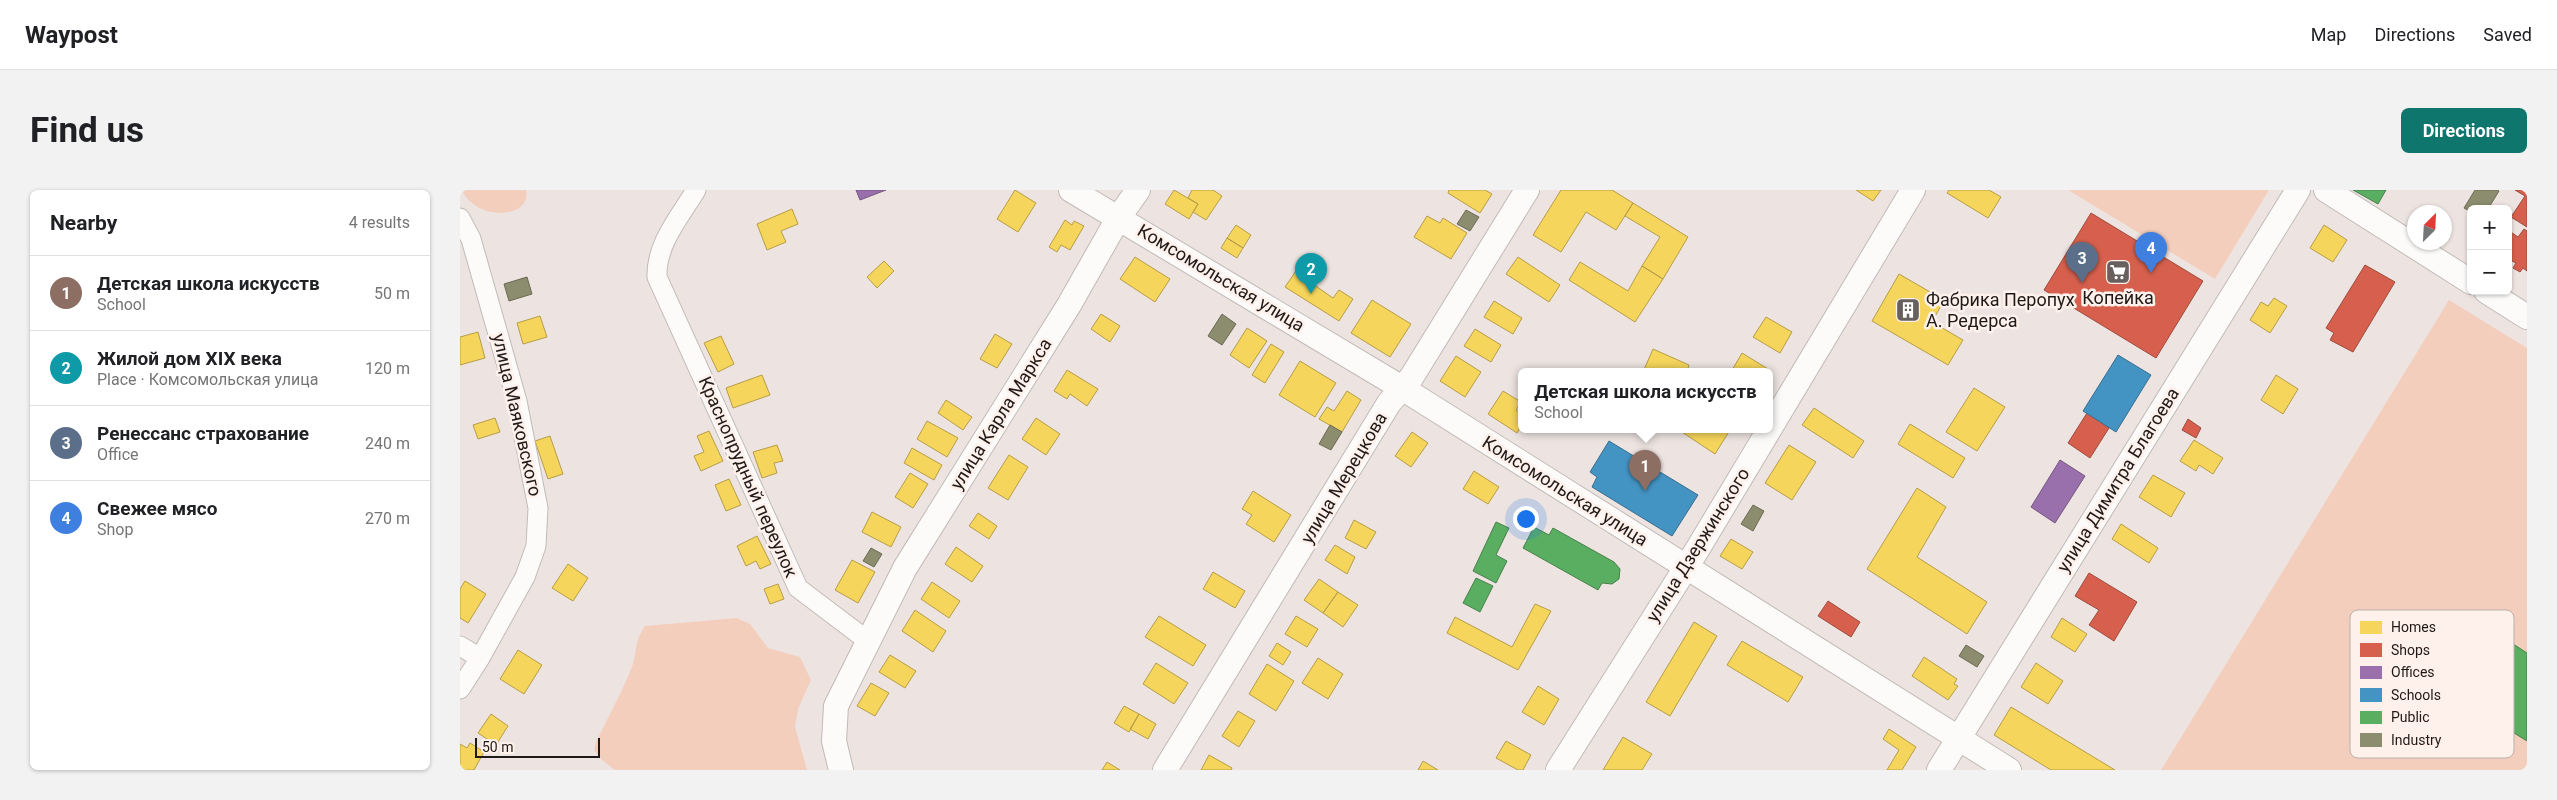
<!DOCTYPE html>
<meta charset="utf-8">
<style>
body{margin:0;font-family:Roboto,sans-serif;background:#f2f2f2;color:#202124}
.controls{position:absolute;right:15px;top:15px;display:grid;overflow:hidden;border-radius:8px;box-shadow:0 1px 4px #0004}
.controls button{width:45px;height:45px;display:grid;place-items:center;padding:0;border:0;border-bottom:1px solid #e0e0e0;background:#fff;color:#202124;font:25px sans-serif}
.compass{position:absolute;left:1947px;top:15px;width:45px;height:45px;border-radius:50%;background:#fff;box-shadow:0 1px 4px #0004;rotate:24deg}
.scale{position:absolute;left:15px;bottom:12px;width:125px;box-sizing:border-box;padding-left:5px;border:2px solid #1f1917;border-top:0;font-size:14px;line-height:18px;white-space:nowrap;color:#1f1917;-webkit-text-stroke:4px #fef0ea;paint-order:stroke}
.you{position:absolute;left:1065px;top:328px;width:18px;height:18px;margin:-12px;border:4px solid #fff;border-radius:50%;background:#1a73e8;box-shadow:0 0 0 8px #1a73e833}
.badge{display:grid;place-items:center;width:32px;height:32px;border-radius:50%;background:#0f766e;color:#fff;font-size:16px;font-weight:700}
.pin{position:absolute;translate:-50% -41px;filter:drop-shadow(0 1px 2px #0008)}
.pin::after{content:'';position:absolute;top:26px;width:18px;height:15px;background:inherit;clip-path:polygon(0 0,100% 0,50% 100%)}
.popup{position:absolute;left:1058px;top:178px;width:255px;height:65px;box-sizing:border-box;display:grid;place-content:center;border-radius:8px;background:#fff;filter:drop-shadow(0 1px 4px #0005);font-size:16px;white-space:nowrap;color:#757577}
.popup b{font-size:19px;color:#202124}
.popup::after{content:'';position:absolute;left:50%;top:100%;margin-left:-10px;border:10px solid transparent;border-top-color:#fff}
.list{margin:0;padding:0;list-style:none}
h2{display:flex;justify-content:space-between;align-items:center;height:65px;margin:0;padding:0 20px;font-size:21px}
h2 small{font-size:16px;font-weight:400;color:#757577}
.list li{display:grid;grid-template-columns:32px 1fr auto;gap:15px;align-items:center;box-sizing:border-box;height:75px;padding:0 20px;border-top:1px solid #e0e0e0}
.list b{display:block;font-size:19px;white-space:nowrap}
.list p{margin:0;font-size:16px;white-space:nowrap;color:#757577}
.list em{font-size:16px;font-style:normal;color:#757577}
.map{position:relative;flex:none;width:2067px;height:580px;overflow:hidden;border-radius:8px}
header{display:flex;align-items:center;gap:30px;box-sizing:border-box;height:70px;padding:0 25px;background:#fff;border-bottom:1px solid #e0e0e0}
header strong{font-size:24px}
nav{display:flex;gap:28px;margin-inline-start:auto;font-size:18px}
.intro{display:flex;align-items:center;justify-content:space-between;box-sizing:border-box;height:120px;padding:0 30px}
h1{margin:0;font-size:35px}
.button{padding:12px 22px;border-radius:8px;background:#0f766e;color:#fff;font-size:18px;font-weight:700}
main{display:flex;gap:30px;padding:0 30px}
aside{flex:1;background:#fff;border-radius:8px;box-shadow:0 1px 4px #0004}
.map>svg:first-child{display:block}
.green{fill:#f4cebd}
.homes{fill:#f6d55c;stroke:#b69d47}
.shops{fill:#d6604d;stroke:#9f4b3d}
.offices{fill:#9970ab;stroke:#74567f}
.schools{fill:#4393c3;stroke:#386e8f}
.public{fill:#5aae61;stroke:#48814b}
.industry{fill:#8c8c6e;stroke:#6b6a54}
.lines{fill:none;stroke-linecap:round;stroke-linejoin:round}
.minor-casing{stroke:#c1bab7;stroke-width:21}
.tertiary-casing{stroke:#c1bab7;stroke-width:26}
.minor{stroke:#fcfbfa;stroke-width:19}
.tertiary{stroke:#fcfbfa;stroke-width:24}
.labels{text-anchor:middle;stroke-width:5;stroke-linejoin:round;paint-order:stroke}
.street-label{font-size:18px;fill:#1f1917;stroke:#fef0ea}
.poi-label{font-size:18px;fill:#1f1917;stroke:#fef0ea}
.key{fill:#fef0ea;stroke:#bbb0ab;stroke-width:1}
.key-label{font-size:14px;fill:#1f1917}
</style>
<header>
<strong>Waypost</strong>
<nav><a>Map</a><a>Directions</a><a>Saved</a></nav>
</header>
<div class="intro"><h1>Find us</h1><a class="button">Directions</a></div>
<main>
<aside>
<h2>Nearby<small>4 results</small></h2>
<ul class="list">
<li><span class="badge" style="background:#8d6e63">1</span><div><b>Детская школа искусств</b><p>School</p></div><em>50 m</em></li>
<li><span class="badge" style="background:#0f9aa8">2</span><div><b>Жилой дом XIX века</b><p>Place · Комсомольская улица</p></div><em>120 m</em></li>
<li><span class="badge" style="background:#5c6f8a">3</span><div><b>Ренессанс страхование</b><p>Office</p></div><em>240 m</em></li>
<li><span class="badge" style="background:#3f7fe0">4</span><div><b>Свежее мясо</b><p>Shop</p></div><em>270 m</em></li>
</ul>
</aside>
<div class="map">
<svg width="2067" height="580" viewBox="0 0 2067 580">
<rect width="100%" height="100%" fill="#ede4e1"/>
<!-- green -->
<path class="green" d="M2,0H66C72,30 15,31 2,0Z
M1608,0H1809L1755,89Z
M1989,110L2067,158V580H1701Z
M277,428L290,434L308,458L340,467L351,490L338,519L335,537L347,580H155L142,570L134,560L136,552C148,527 162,502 172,477C177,462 175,449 185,436Z"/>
<!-- homes -->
<path class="homes" d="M555,0L576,13L558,42L537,29Z
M714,0L738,14L729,29L705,14Z
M732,0H753L762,6L746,30L733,22L738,14L728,8Z
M989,0H1025L1032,4L1020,23L988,3Z
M1101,0H1152L1173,13L1156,40L1126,22L1101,62L1073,45Z
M1396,0H1421L1413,11Z
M1489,0H1529L1541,7L1528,28L1487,3Z
M1173,13L1228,47L1203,89L1182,76L1200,47L1165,26Z
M332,19L338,34L321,41L326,52L307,60L297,34Z
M967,26L980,33L983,28L1007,43L991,69L954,47Z
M605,30L612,35L614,31L624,36L610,60L601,55L597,62L589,57Z
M776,35L791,45L783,58L767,48Z
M1864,35L1887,50L1873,72L1850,58Z
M767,48L783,58L777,68L761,58Z
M675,67L710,89L695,112L660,89Z
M1058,67L1100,95L1089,112L1046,84Z
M424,71L434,81L417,98L407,87Z
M1120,72L1168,101L1182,76L1203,89L1175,132L1109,90Z
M840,75L856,84L850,92L873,108L879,100L893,109L879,131L825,97Z
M1439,84L1484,110L1472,132L1503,150L1488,175L1412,131Z
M1814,108L1827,116L1810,143L1790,130L1801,112L1808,116Z
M912,110L951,134L930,167L891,143Z
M1034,111L1062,128L1053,144L1024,127Z
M641,124L660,136L650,152L631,139Z
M80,126L87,147L63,154L57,133Z
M1306,127L1332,142L1320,163L1293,147Z
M787,138L807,151L789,178L770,165Z
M1015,139L1041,155L1031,172L1004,156Z
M18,142L25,168L0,175V147Z
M535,144L552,154L537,178L520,169Z
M261,146L274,174L258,182L244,153Z
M811,154L824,162L805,193L792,185Z
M1193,159L1229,175L1227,182H1183Z
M1282,163L1308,179L1306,182H1271Z
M996,166L1021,182L1005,207L980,191Z
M840,171L876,193L855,227L819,205Z
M607,180L638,199L627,216L610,204L607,209L594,201Z
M302,185L310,205L273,218L266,198Z
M1816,185L1838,199L1823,224L1801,210Z
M1514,198L1545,217L1517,261L1486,242Z
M887,201L901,210L882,242L859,229L867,217L874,221Z
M1043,201L1061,212L1056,220L1061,224V236L1057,243L1028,224Z
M486,210L512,227L503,240L478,223Z
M1354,218L1404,251L1393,268L1342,235Z
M35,228L40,242L18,249L13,235Z
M576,228L600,244L586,265L562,249Z
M467,231L498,248L487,267L457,249Z
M1450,234L1505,268L1493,288L1438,254Z
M1219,240H1270L1255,264Z
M249,241L263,271L241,281L234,266L244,262L237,246Z
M952,242L968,253L951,277L935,266Z
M90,246L103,284L88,289L75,251Z
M1734,250L1763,268L1753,284L1739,275L1736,281L1720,271Z
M317,255L323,271L314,273L317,283L302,288L293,262Z
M1329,255L1356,272L1332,310L1305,293Z
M452,258L482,275L474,290L444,273Z
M549,265L568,277L548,310L528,298Z
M1014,281L1039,297L1028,314L1003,299Z
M450,283L468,294L453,318L435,307Z
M1693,285L1725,303L1711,327L1679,307Z
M269,289L281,315L266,321L255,295Z
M1457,298L1486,317L1457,367L1527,412L1507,444L1407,379Z
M793,301L831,325L814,352L786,334L792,325L782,319Z
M412,322L441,337L431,357L402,342Z
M518,323L537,336L529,349L509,336Z
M894,330L916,342L906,359L885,348Z
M1661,334L1698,358L1689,373L1652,349Z
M297,346L311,374L300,379L296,371L286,376L277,356Z
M1271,349L1293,362L1282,379L1260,366Z
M875,355L895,367L887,384L865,370Z
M496,357L523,376L512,392L485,374Z
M392,370L415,382L398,413L375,400Z
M108,374L128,388L113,411L92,398Z
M753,382L785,401L775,418L743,399Z
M859,389L878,402L863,423L844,410Z
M5,391L26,404L8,433L0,428V399Z
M472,392L500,411L489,428L461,409Z
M318,394L324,409L310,414L304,399Z
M878,402L898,415L883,437L863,423Z
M1075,414L1091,421L1058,480L987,443L995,427L1052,457Z
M455,420L486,441L473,462L442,441Z
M699,426L746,455L733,476L685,447Z
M836,426L858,439L847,457L825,444Z
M1602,428L1627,444L1615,462L1591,447Z
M1234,432L1257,446L1210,526L1186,512Z
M1282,451L1343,487L1328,512L1267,475Z
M817,453L831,462L823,475L809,466Z
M58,460L82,475L64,504L40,489Z
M430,465L456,481L445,498L419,482Z
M1464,467L1497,489L1494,494L1498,496L1488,510L1452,486Z
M858,468L883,484L868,509L842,493Z
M696,473L728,493L714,514L683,494Z
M1576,473L1603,491L1588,514L1561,497Z
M807,474L834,491L816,521L789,504Z
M411,493L429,503L415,526L397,516Z
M1078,496L1099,509L1084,535L1062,522Z
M664,516L679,524L669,542L654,533Z
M1551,517L1655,580H1591L1534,545Z
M778,521L795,531L779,557L762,546Z
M31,524L48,536L36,555L18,543Z
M679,524L696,534L688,549L670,539Z
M1429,539L1456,557L1442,580H1427L1439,560L1423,549Z
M1163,547L1192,564L1182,580H1143Z
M1046,551L1071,565L1063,580H1058L1036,568Z
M10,553L24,562L14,580H5L0,577V554L7,558Z
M749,565L772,578L771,580H741Z
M963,571L978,580H958Z
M647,572L660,580H642Z"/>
<!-- shops -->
<path class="shops" d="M2055,0H2067V37L2051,27L2065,6Z
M1631,23L1743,91L1696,168L1584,100Z
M2064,39L2067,41V81L2063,78L2060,82L2053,78L2056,73L2048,69V40L2058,47Z
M1905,75L1935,92L1893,162L1870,150L1874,143L1866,138Z
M1627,223L1649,238L1630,268L1608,253Z
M1728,229L1741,238L1736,248L1722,240Z
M1629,383L1677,412L1654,451L1629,435L1639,420L1615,406Z
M1368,411L1400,432L1391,447L1358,426Z"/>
<!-- offices -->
<path class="offices" d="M396,0H426L400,10Z
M1600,270L1625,286L1595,333L1571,317Z"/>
<!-- schools -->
<path class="schools" d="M1658,165L1691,185L1656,242L1623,221Z
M1149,251L1238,305L1212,346L1132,297L1137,287L1130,282Z"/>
<!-- public -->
<path class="public" d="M1893,0H1926L1918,14Z
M1036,332L1049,338L1036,365L1047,371L1036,393L1013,381Z
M1074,337L1089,345L1093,338L1154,372L1160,379L1159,389L1152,394L1142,393L1138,400L1063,358Z
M1016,388L1033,396L1020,422L1003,413Z
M2027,437L2067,463V551L2046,538L2032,560L2002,541L2016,519L1981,497L1986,491L1997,498L2001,492L1995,488Z"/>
<!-- industry -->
<path class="industry" d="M2015,0H2037L2039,1L2028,19H2011V22L2004,18Z
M1006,20L1019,27L1010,41L997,34Z
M67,87L72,104L49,111L44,94Z
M762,124L776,134L762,155L748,146Z
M870,235L882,242L871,260L859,254Z
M1293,315L1304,321L1293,341L1281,334Z
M411,358L422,364L414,377L403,371Z
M1506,455L1524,466L1517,477L1499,466Z"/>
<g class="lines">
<defs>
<path id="minor" d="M236,0C219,28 196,54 197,87L338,398L408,451
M0,28L11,49L57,211L78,318L76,356L65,387L20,468L0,499
M0,456L20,468"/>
<path id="tertiary" d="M611,0L942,198L1549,580
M1866,0L2011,92
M2026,101L2067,127
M381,580L374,551L376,516L445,378L609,115L659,27L678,0
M705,580L929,213L951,188L1067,0
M1098,580L1237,360L1453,0
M1479,580L1838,0"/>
</defs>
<!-- minor casing -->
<use href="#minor" class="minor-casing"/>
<!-- tertiary casing -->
<use href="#tertiary" class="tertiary-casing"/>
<!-- minor -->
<use href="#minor" class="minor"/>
<!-- tertiary -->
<use href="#tertiary" class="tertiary"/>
</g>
<!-- icons -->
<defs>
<symbol id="supermarket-square" viewBox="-11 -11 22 22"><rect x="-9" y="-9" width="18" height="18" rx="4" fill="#67605e" stroke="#fef0ea"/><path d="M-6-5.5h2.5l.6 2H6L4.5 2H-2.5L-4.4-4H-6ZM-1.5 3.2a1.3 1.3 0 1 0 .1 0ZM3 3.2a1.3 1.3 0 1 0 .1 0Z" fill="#fff"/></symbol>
<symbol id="building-square" viewBox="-11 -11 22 22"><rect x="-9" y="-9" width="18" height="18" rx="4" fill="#67605e" stroke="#fef0ea"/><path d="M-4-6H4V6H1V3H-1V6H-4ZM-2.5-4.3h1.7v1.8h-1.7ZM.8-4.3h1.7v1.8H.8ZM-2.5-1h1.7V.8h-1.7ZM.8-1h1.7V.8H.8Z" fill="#fff"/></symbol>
</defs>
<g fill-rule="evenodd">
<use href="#supermarket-square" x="1644" y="68" width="28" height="28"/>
<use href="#building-square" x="1434" y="106" width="28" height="28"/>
</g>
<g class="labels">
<!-- street labels -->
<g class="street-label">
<text transform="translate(761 88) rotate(31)" y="6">Комсомольская улица</text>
<text transform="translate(541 224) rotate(-58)" y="6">улица Карла Маркса</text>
<text transform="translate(57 225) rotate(77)" y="6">улица Маяковского</text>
<text transform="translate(288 287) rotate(66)" y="6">Краснопрудный переулок</text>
<text transform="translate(884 288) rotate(-59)" y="6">улица Мерецкова</text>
<text transform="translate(1658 290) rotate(-58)" y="6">улица Димитра Благоева</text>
<text transform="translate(1105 301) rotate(32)" y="6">Комсомольская улица</text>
<text transform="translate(1238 355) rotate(-58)" y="6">улица Дзержинского</text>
</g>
<!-- poi labels -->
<g class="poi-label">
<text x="1658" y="114">Копейка</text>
<text x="1466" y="116" text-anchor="start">Фабрика Перопух<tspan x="1466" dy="21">А. Редерса</tspan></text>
</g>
</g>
<!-- legend -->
<rect x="1890" y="420" width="164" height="148" rx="8" class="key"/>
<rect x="1900" y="431" width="22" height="13" fill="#f6d55c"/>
<rect x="1900" y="453" width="22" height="14" fill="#d6604d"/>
<rect x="1900" y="476" width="22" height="13" fill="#9970ab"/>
<rect x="1900" y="498" width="22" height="14" fill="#4393c3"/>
<rect x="1900" y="521" width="22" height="13" fill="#5aae61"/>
<rect x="1900" y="543" width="22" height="14" fill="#8c8c6e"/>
<g class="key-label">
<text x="1931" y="442">Homes</text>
<text x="1931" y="465">Shops</text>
<text x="1931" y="487">Offices</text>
<text x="1931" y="510">Schools</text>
<text x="1931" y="532">Public</text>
<text x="1931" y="555">Industry</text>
</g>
</svg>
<div class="controls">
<button>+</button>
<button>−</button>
</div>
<svg class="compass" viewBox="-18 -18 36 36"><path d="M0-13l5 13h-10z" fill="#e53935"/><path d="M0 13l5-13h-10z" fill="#757577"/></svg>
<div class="scale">50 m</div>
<div class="you"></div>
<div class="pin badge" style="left:1185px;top:301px;background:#8d6e63">1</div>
<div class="popup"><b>Детская школа искусств</b>School</div>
<div class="pin badge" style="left:851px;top:104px;background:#0f9aa8">2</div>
<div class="pin badge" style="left:1622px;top:93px;background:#5c6f8a">3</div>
<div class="pin badge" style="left:1691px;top:83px;background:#3f7fe0">4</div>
</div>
</main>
